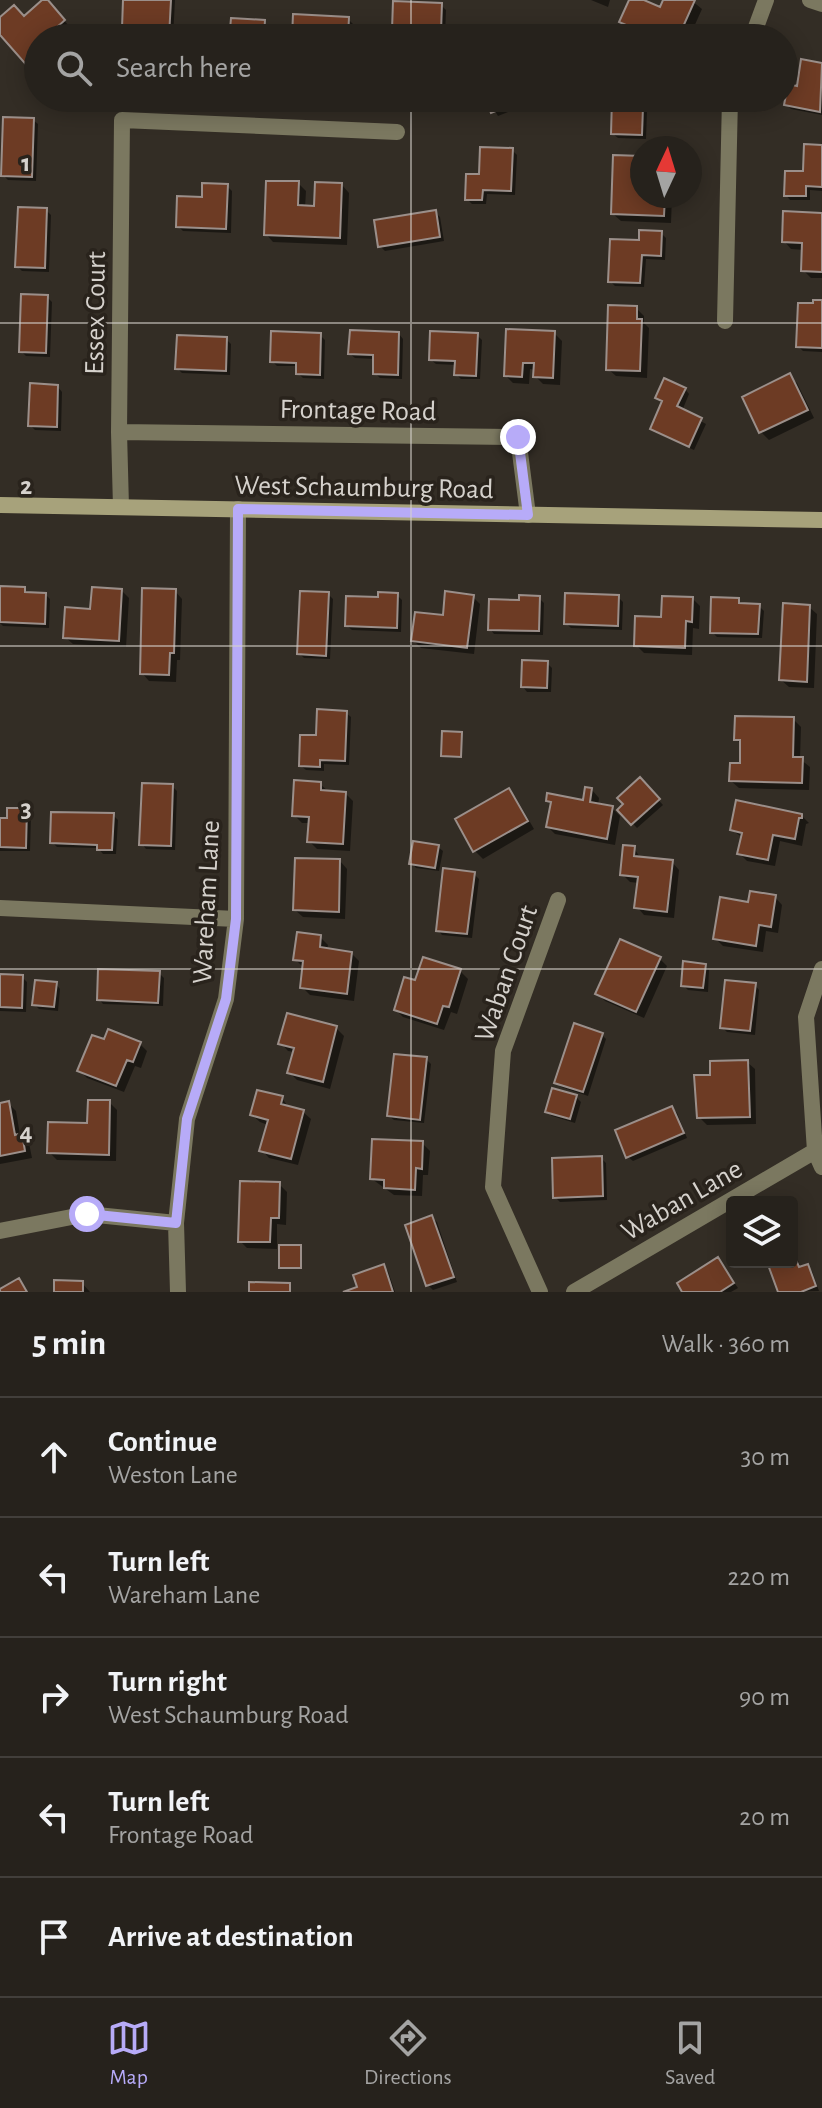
<!DOCTYPE html>
<meta charset="utf-8">
<style>
body{margin:0;font-family:"Alegreya Sans",sans-serif;background:#2e2a25;color:#f1f3f6}
.controls{position:absolute;right:24px;bottom:24px;display:grid;overflow:hidden;border-radius:8px;box-shadow:0 4px 20px #0003}
.controls button{width:72px;height:72px;display:grid;place-items:center;padding:0;border:0;border-bottom:2px solid #423f3b;background:#26221c;color:#f1f3f6;font:40px sans-serif}
.compass{position:absolute;left:630px;top:136px;width:72px;height:72px;border-radius:50%;background:#26221c;box-shadow:0 4px 20px #0003;rotate:4deg}
.stop{position:absolute;width:24px;height:24px;margin:-18px;border:6px solid #b7abf8;border-radius:50%;background:#fff}
.stop.end{background:#b7abf8;border-color:#fff;box-shadow:0 2px 8px #0008}
.list{margin:0;padding:0;list-style:none}
h2{display:flex;justify-content:space-between;align-items:center;height:104px;margin:0;padding:0 32px;font-size:34px}
h2 small{font-size:26px;font-weight:400;color:#a4a4a3}
.list li{display:grid;grid-template-columns:52px 1fr auto;gap:24px;align-items:center;box-sizing:border-box;height:120px;padding:0 32px;border-top:2px solid #423f3b}
.list b{display:block;font-size:30px;white-space:nowrap}
.list p{margin:0;font-size:26px;white-space:nowrap;color:#a4a4a3}
.list em{font-size:26px;font-style:normal;color:#a4a4a3}
.icon{flex:none;width:44px;height:44px;fill:none;stroke:currentColor;stroke-width:2;stroke-linecap:round;stroke-linejoin:round}
.map{position:relative;flex:none;width:822px;height:1292px;overflow:hidden}
.search{position:absolute;background:#26221c;box-shadow:0 4px 20px #0003;left:24px;right:24px;top:24px;height:88px;display:flex;align-items:center;gap:20px;box-sizing:border-box;padding:0 28px;border-radius:44px;color:#a4a4a3;font-size:30px}
.sheet{height:704px;background:#26221c}
nav{display:flex;justify-content:space-around;align-items:center;box-sizing:border-box;height:112px;border-top:2px solid #423f3b;background:#26221c;font-size:22px;color:#a4a4a3}
nav a{display:grid;justify-items:center;gap:4px}
nav .on{color:#b7abf8}
.map>svg:first-child{display:block}
.shadow{fill:#0007}
.building{fill:#6d3b24;stroke:#9b8f8a;stroke-width:2}
.lines{fill:none;stroke-linecap:round;stroke-linejoin:round}
.street{stroke:#7b7860;stroke-width:16}
.secondary{stroke:#a7a27b;stroke-width:16}
.route{stroke:#b7abf8;stroke-width:10}
.grid{fill:none;stroke:#d5d1cc;stroke-width:2;stroke-opacity:0.55}
.labels{text-anchor:middle;stroke-width:7;stroke-linejoin:round;paint-order:stroke}
.street-label{font-size:28px;fill:#d5d1cc;stroke:#29231c}
.grid-label{font-size:26px;text-anchor:middle;font-weight:bold;fill:#d5d1cc;stroke:#29231c;stroke-width:7;stroke-linejoin:round;paint-order:stroke}
</style>
<div class="map">
<svg width="822" height="1292" viewBox="0 0 822 1292">
<rect width="100%" height="100%" fill="#332d25"/>
<!-- shadow -->
<path class="shadow" d="M45,0L71,28L61,38H38V75L0,32V20L24,18Z
M153,0H175L173,38H140L137,33L128,32L124,28Z
M591,0H610L608,7Z
M631,0H639L661,10L666,0H691L702,9L689,38H650L629,29L621,21Z
M441,5L446,10L445,36L399,34L394,29Z
M348,19L353,24L352,38H294Z
M264,22L269,27L268,38H213Z
M803,61L822,65V115L791,109L786,104L798,88Z
M487,98H524L526,105L498,116Z
M614,98H669L668,112L647,111L646,139L618,138L613,134Z
M33,120L38,124L36,181L8,180L3,175Z
M822,147V191L810,190V200H790L786,195L805,174Z
M512,150L517,155L515,195L487,194L486,204H472L467,199Z
M642,158V196H672L671,223L621,221L613,214Z
M298,183L306,191L305,208H316L342,185L349,193L347,245L273,242L266,234Z
M227,186L232,191L231,233L183,231L178,226L204,199Z
M46,210L51,215L49,272L22,271L17,266Z
M435,212L440,217L444,241L385,251L380,246Z
M822,215V278H811L803,270L804,250L791,249L784,241Z
M661,233L666,238L665,260L646,259L644,287L615,286L610,281L641,242Z
M47,297L52,302L50,357L26,356L21,351Z
M822,303V352L803,351L798,346Z
M636,308L644,316V323L649,328L647,378L616,376L608,369Z
M554,333L562,341L560,385L543,384L535,376L536,370L530,369L529,384L513,383L506,376Z
M399,334L403,339L402,379L380,378L375,373V359L355,358L350,354Z
M320,335L325,340L324,379L303,378L298,373V366H277L272,361Z
M477,335L482,340L480,379H461L456,374L457,365L436,364L431,360Z
M226,339L231,344L230,375L182,373L177,368Z
M789,376L797,383L814,418L769,440L761,432L744,398Z
M58,387L62,392L61,431L35,430L30,425Z
M685,389L689,394L682,411L706,424L694,450L657,433L652,429L662,402L657,398Z
M0,588L24,589L29,594H45L50,599L49,628L3,626L0,623Z
M121,590L129,598L126,647L73,644L65,637L92,611Z
M175,591L182,599L180,660H177L176,682L149,681L142,673Z
M328,594L333,599L330,659L304,658L299,653Z
M397,595L402,600L401,632L352,630L347,626L380,599Z
M473,597L480,604L474,654L421,648L413,640Z
M618,597L623,602L622,630L571,628L566,623Z
M539,598L544,603L543,635L494,634L490,629L521,602Z
M693,599L700,606L699,629L693,628L692,655L644,653L636,645L663,619Z
M738,600L744,605L759,606L764,611L762,638L717,637L712,632Z
M809,607L817,614L814,688L789,687L781,680Z
M547,663L552,668L551,692H527L523,687Z
M346,713L351,717L349,765L324,764V771L306,770L301,766L318,737Z
M793,719L801,727L800,759L810,767L809,790L739,788L731,781L742,765V745L736,739Z
M461,734L462,758L445,757L443,755Z
M640,780L663,805L637,828L620,810Z
M320,784L329,792L346,794L353,801L350,851L317,849L309,841L310,823H302L294,815Z
M172,786L177,791L175,850L146,849L142,844Z
M592,790L599,798L598,806L612,808L620,816L615,845L555,834L548,827L552,804L548,800L584,802Z
M509,791L516,798L534,829L483,859L475,851L457,820Z
M26,810L31,815L30,851H0V820H9Z
M113,815L118,820L116,854H103L98,848L57,847L52,842Z
M802,816L809,823L806,824L802,846L780,841L775,866L747,861L739,853L743,838L732,830Z
M438,847L443,851L439,871L416,868L412,863Z
M634,848L641,859L672,862L679,870L674,918L644,915L637,907L639,883L630,882L622,874Z
M340,861L347,869L345,919L303,917L295,910Z
M474,874L479,879L472,938L442,935L438,930Z
M775,897L782,905L778,933L766,931L763,952L723,946L715,938Z
M320,937L328,945L327,950L351,953L359,961L354,1001L310,995L302,987L303,967L296,960Z
M660,959L667,966L644,1018L605,1001L597,993Z
M424,960L460,971L468,979L457,1014L451,1012L444,1030L403,1017L396,1010L417,982Z
M705,966L709,970L708,992L688,990L683,985Z
M159,973L164,978L163,1006L103,1004L99,999Z
M0,976L22,977L27,982L26,1012L0,1011Z
M56,984L60,989L58,1011L39,1009L34,1004Z
M755,985L759,990L755,1035L727,1032L722,1027Z
M336,1028L344,1036L330,1089L297,1080L289,1072L295,1052L288,1051L281,1043Z
M602,1035L606,1039L588,1096L561,1087L556,1082Z
M105,1042L140,1044L147,1051L141,1068L135,1066L124,1092L87,1078L79,1070Z
M426,1059L431,1064L424,1123L394,1120L389,1116Z
M747,1062L755,1069L756,1124L707,1125L699,1117L712,1077Z
M576,1097L581,1102L575,1123L552,1116L547,1112Z
M282,1098L289,1108L303,1112L311,1119L298,1165L269,1158L262,1150L268,1125L260,1122L252,1115Z
M109,1102L117,1110L116,1161L57,1160L49,1152L89,1125Z
M8,1103L16,1111L20,1135L29,1143L32,1158L0,1164V1105Z
M672,1108L677,1113L687,1138L633,1161L628,1157Z
M422,1143L430,1151L428,1175H423L422,1196L394,1195L372,1179Z
M601,1158L606,1163L607,1200L560,1202L555,1197Z
M279,1184L287,1192L286,1225L277,1224V1249L247,1248L240,1241Z
M432,1218L437,1222L457,1282L433,1290L428,1285Z
M792,1245L801,1268L807,1266L812,1271L819,1291L781,1292L770,1262H792Z
M300,1247L302,1269H282L281,1267Z
M718,1260L738,1288L731,1292H685Z
M383,1267L388,1271L395,1292H349L360,1288Z
M82,1283L90,1292H56Z"/>
<!-- building -->
<path class="building" d="M42,0H48L65,20L45,38H38L37,77L0,35V17L14,5L24,16Z
M123,0H171L169,37L135,35V29L122,28Z
M629,0H644L660,7L663,0H695L678,38H656L619,22Z
M393,1L442,3L441,32L392,30Z
M293,14L349,17L348,38H292Z
M231,18L265,20L264,38H211V29L230,30Z
M801,59L822,63L820,112L784,105L788,84L797,86Z
M485,98H522L523,100L491,113Z
M612,98H665L664,108L643,107L642,135L611,134Z
M3,117L34,118L32,177L1,176Z
M804,144L822,145V187L806,186V196H784L785,171H803Z
M480,147L513,148L511,191L483,190L482,200H465L466,174H479Z
M613,155L642,156V196H665L664,216L611,214Z
M266,181H299L298,205L314,206L315,182L342,183L340,238L264,235Z
M202,183L228,184L226,229L176,227L177,196L202,197Z
M18,207L47,208L45,268L15,267Z
M436,210L440,237L378,247L374,220Z
M783,211L822,213V272L801,271L802,243L782,242Z
M639,230L662,231L661,256L642,255L640,283L608,282L610,239L639,240Z
M21,294L48,295L46,353L19,352Z
M813,300H822V348L796,347L798,303H813Z
M608,305L637,306V319H642L640,371L606,370Z
M506,329L555,331L553,378L533,377L534,363H523L522,377L504,376Z
M350,330L399,332L398,375L373,374V355L348,354Z
M271,331L321,333L320,375L296,374V363L270,362Z
M430,331L478,333L476,376L454,375L455,361L429,360Z
M177,335L227,337L226,371L175,369Z
M790,373L808,410L759,433L742,397Z
M664,378L686,388L677,406L702,418L689,447L650,429L662,401L655,398Z
M30,383L58,385L57,427L28,426Z
M0,586L25,587V592L46,593L45,624L0,622Z
M92,587L122,589L119,641L63,638L65,607L90,609Z
M142,588L176,589L174,653H170L169,675L140,674Z
M300,591L329,592L326,656L297,654Z
M445,591L474,595L467,648L411,641L415,612L443,615Z
M378,592L398,593L397,628L345,626L346,596L378,597Z
M565,593L619,595L618,626L564,624Z
M519,595L540,596L539,631L488,630L489,599L519,600Z
M662,596L693,597L692,622L686,621L685,648L634,646L635,616L661,617Z
M711,597L739,598V603L760,604L758,634L710,633Z
M783,603L810,605L807,682L779,680Z
M522,660L548,661L547,688L521,687Z
M317,709L347,711L345,761L320,760V767L299,766L300,735H316Z
M735,716L794,717L793,757H803L802,783L729,781L730,763H740V740H734Z
M442,731L462,732L461,757L441,756Z
M640,777L660,799L631,825L617,810L623,804L617,798Z
M294,780L321,782V790L346,792L343,844L307,842L309,817L292,816Z
M142,783L173,784L171,846L139,845Z
M585,787L592,788L590,802L613,806L607,839L546,827L551,802L546,801L547,793L583,800Z
M509,788L528,821L473,852L455,819Z
M736,800L802,814V818H799L795,839L773,835L768,860L737,854L742,833L730,830Z
M7,808H27L26,848L0,847V818H7Z
M51,812L114,813L112,850H97V845L50,843Z
M413,841L439,845L435,868L409,864Z
M623,845L635,846L634,856L673,860L667,912L634,908L638,877L620,875Z
M295,858L340,859L339,912L293,910Z
M443,868L475,872L467,934L436,931Z
M750,891L776,895L771,927L759,925L756,946L713,939L720,897L748,902Z
M297,932L321,935L320,947L352,952L347,994L300,988L303,961L293,960Z
M620,939L661,957L636,1012L595,994Z
M423,957L461,969L449,1007L443,1006L437,1024L394,1010L404,977L415,980Z
M683,961L706,964L703,988L681,986Z
M98,969L160,971L158,1003L97,1000Z
M0,974L23,975L22,1008L0,1007Z
M35,980L57,982L54,1007L32,1005Z
M725,980L756,983L750,1031L720,1028Z
M287,1013L337,1026L323,1082L287,1073L294,1048L278,1044Z
M574,1023L603,1033L583,1092L554,1083Z
M108,1029L141,1042L133,1062L127,1060L116,1086L77,1071L92,1035L104,1039Z
M394,1054L427,1057L420,1120L387,1116Z
M748,1060L750,1117L697,1118L694,1075H710V1061Z
M552,1088L577,1095L570,1119L545,1112Z
M257,1090L283,1096L281,1104L304,1110L291,1159L259,1151L268,1120L250,1115Z
M88,1100H110L109,1155L47,1153L48,1122L87,1123Z
M9,1101L15,1135L22,1133L25,1151L0,1156V1103Z
M672,1106L684,1133L626,1158L615,1130Z
M372,1139L423,1141L422,1169L416,1168L415,1190L384,1188V1180L370,1179Z
M602,1156L603,1196L553,1198L552,1158Z
M240,1181L280,1182L279,1218H271L270,1242H238Z
M432,1215L454,1277L426,1286L405,1225Z
M279,1245H301V1268H279Z
M792,1250L799,1267L808,1264L816,1286L801,1292H778L767,1262H792Z
M718,1257L734,1283L720,1292H682L677,1283Z
M384,1264L393,1292H343L357,1287L353,1275Z
M19,1278L27,1292H0V1289Z
M54,1280L83,1281V1292H54Z
M249,1282L290,1283V1292H249Z"/>
<g class="lines">
<!-- street -->
<path class="street" d="M810,0L822,4
M752,38L766,0
M725,321L730,98
M119,432L518,437L528,515
M121,507L119,432L122,120L397,132
M0,908L236,919
M822,969L806,1017L815,1151L822,1167
M0,1231L87,1214L176,1223
M178,1292L176,1223L187,1119L226,999L236,919L238,509
M540,1292L493,1187L503,1051L558,900
M574,1292L815,1151"/>
<!-- secondary -->
<path class="secondary" d="M0,505L822,520"/>
</g>
<g class="lines">
<!-- route -->
<path class="route" d="M87,1214L176,1223L187,1119L226,999L236,919L238,509L528,515L518,437"/>
</g>
<!-- grid -->
<path class="grid" d="M411,0V38M411,98V1292M0,323H822M0,646H822M0,969H822"/>
<g class="labels">
<!-- street labels -->
<g class="street-label">
<text transform="translate(94 313) rotate(-89)" y="10">Essex Court</text>
<text transform="translate(358 409) rotate(1)" y="10">Frontage Road</text>
<text transform="translate(364 486) rotate(1)" y="10">West Schaumburg Road</text>
<text transform="translate(205 902) rotate(-87)" y="10">Wareham Lane</text>
<text transform="translate(505 973) rotate(-71)" y="10">Waban Court</text>
<text transform="translate(681 1199) rotate(-30)" y="10">Waban Lane</text>
</g>
</g>
<g class="grid-label">
<text x="26" y="171">1</text>
<text x="26" y="494">2</text>
<text x="26" y="817">3</text>
<text x="26" y="1140">4</text>
</g>
</svg>
<div class="controls">
<button><svg class="icon" aria-label="layers" viewBox="0 0 24 24"><path d="M12 4l9 5-9 5-9-5zM3 14l9 5 9-5"/></svg></button>
</div>
<svg class="compass" viewBox="-18 -18 36 36"><path d="M0-13l5 13h-10z" fill="#e53935"/><path d="M0 13l5-13h-10z" fill="#a4a4a3"/></svg>
<div class="stop" style="left:87px;top:1214px"></div>
<div class="stop end" style="left:518px;top:437px"></div>
<div class="search"><svg class="icon" aria-label="search" viewBox="0 0 24 24"><circle cx="10" cy="10" r="6"/><path d="M15 15l6 6"/></svg>Search here</div>
</div>
<section class="sheet">
<h2>5 min<small>Walk · 360 m</small></h2>
<ul class="list">
<li><svg class="icon" aria-label="ahead" viewBox="0 0 24 24"><path d="M12 20V5M6 11l6-6 6 6"/></svg><div><b>Continue</b><p>Weston Lane</p></div><em>30 m</em></li>
<li><svg class="icon" aria-label="left" viewBox="0 0 24 24"><path d="M17 20v-9H6M10 6l-5 5 5 5"/></svg><div><b>Turn left</b><p>Wareham Lane</p></div><em>220 m</em></li>
<li><svg class="icon" aria-label="right" viewBox="0 0 24 24"><path d="M7 20v-9h11M14 6l5 5-5 5"/></svg><div><b>Turn right</b><p>West Schaumburg Road</p></div><em>90 m</em></li>
<li><svg class="icon" aria-label="left" viewBox="0 0 24 24"><path d="M17 20v-9H6M10 6l-5 5 5 5"/></svg><div><b>Turn left</b><p>Frontage Road</p></div><em>20 m</em></li>
<li><svg class="icon" aria-label="arrive" viewBox="0 0 24 24"><path d="M6 21V4h12l-3 4 3 4H6"/></svg><div><b>Arrive at destination</b></div></li>
</ul>
</section>
<nav>
<a class="on"><svg class="icon" aria-label="map" viewBox="0 0 24 24"><path d="M3 6l6-2 6 2 6-2v14l-6 2-6-2-6 2zM9 4v14M15 6v14"/></svg>Map</a>
<a><svg class="icon" aria-label="directions" viewBox="0 0 24 24"><path d="M12 3l9 9-9 9-9-9zM9 14v-3h6M13 9l2 2-2 2"/></svg>Directions</a>
<a><svg class="icon" aria-label="saved" viewBox="0 0 24 24"><path d="M7 4h10v16l-5-4-5 4z"/></svg>Saved</a>
</nav>
